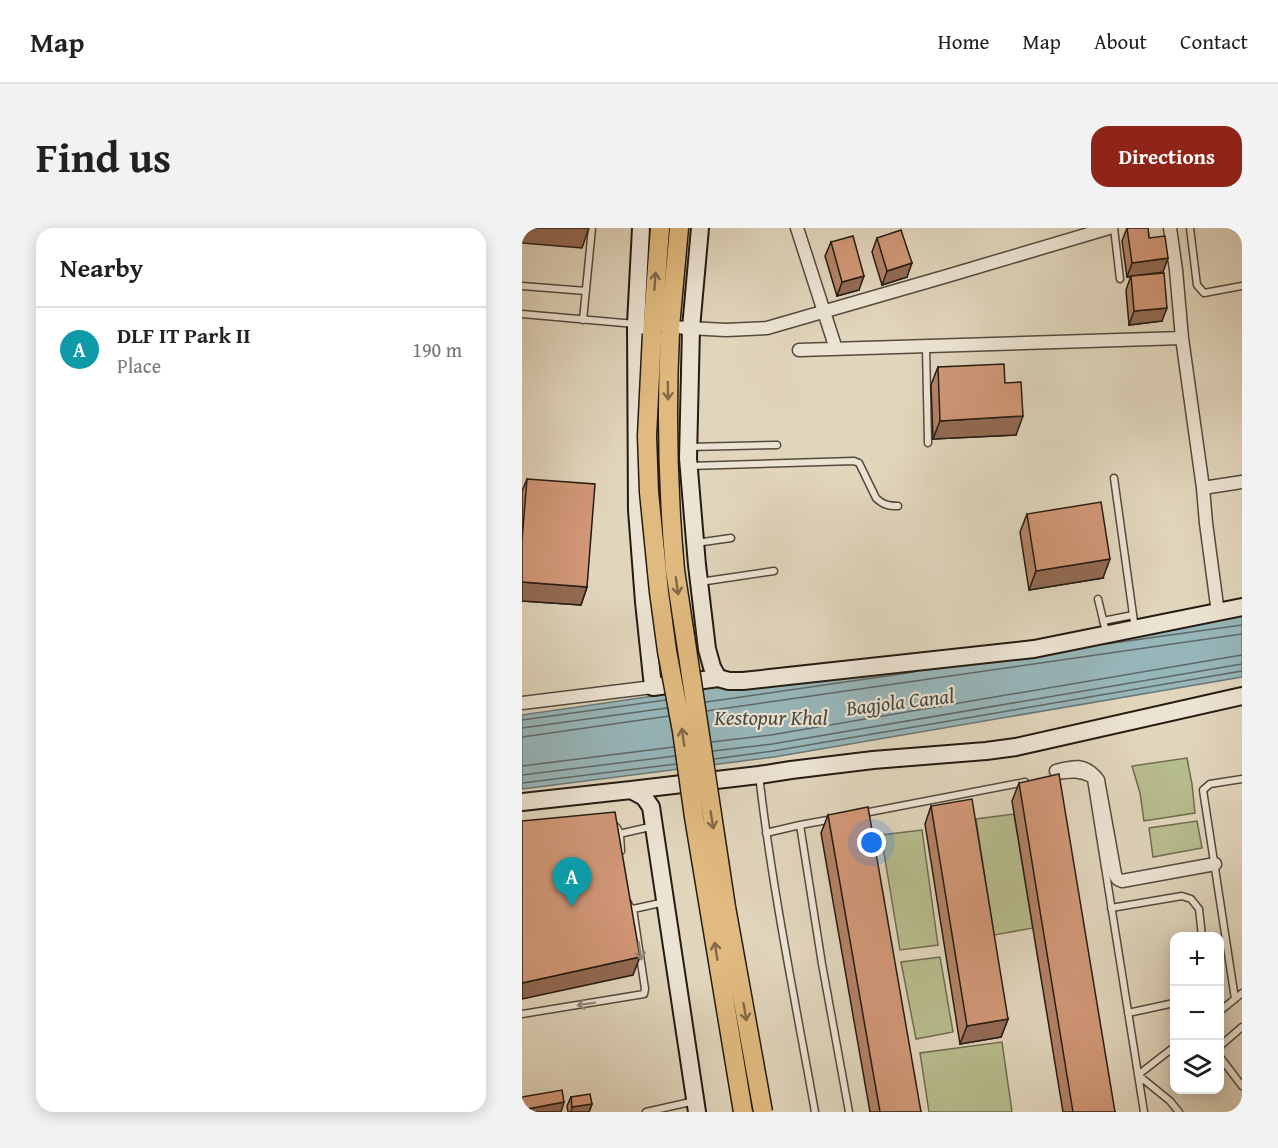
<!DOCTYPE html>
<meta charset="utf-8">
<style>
body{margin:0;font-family:"Gentium Book Plus",serif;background:#f2f2f2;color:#202124}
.controls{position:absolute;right:18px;bottom:18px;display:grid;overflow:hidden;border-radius:12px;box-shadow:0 3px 15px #0003}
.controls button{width:54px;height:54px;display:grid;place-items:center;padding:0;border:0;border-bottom:2px solid #e0e0e0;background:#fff;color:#202124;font:30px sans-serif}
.you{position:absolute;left:350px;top:615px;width:21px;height:21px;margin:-15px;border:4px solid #fff;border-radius:50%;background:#1a73e8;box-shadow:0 0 0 9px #1a73e833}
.badge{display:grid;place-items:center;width:39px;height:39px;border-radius:50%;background:#8f2418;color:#fff;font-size:20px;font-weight:700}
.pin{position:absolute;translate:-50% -50px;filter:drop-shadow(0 2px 3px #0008)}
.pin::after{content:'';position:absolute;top:32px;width:21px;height:18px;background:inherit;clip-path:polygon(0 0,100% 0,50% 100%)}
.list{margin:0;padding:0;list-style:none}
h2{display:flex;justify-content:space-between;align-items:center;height:78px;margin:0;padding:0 24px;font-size:26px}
h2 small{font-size:20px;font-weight:400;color:#757577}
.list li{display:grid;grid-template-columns:39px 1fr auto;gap:18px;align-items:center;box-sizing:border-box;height:84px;padding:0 24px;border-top:2px solid #e0e0e0}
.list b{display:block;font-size:22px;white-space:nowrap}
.list p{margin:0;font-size:20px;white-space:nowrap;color:#757577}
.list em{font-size:20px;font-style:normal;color:#757577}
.icon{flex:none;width:33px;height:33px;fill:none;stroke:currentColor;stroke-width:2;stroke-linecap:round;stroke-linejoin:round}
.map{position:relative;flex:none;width:720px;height:884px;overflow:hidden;border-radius:18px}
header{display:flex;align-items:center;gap:36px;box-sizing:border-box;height:84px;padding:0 30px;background:#fff;border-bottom:2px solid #e0e0e0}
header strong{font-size:28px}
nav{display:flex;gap:33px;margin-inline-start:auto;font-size:21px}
.intro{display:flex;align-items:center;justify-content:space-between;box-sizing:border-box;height:144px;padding:0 36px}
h1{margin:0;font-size:42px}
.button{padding:15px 27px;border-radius:18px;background:#8f2418;color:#fff;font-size:21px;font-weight:700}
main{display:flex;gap:36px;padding:0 36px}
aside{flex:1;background:#fff;border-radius:18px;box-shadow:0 3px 15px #0003}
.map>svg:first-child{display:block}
.green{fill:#b7bc8d;stroke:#6e6c50;stroke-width:1.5}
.water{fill:#97b6ba;stroke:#697877;stroke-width:1.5}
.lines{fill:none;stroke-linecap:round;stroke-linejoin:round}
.shore{stroke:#5e6866;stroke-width:1.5}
.lane-casing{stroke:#544a3c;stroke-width:9}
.street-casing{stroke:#544a3c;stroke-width:15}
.secondary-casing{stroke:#251b12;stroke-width:20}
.primary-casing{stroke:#251b12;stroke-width:21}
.lane{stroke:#ece4d3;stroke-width:6}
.street{stroke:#ece4d3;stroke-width:12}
.secondary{stroke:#ece4d3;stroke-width:16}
.primary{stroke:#e0ba7e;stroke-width:18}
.primary-bridge-casing{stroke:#251b12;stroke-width:21;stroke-linecap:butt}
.primary-bridge{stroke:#e0ba7e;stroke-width:18}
.wall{fill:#b48266;stroke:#251b12;stroke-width:1.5}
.shaded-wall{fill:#926a53;stroke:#251b12;stroke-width:1.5}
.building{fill:#d19777;stroke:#251b12;stroke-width:1.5}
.oneway{stroke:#826a48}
.oneway2{stroke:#928a7c}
.labels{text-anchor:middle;stroke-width:4.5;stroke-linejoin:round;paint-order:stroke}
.water-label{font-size:21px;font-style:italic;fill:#474a44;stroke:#ece4d3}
</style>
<header>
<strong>Map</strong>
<nav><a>Home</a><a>Map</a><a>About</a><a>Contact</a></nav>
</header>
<div class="intro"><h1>Find us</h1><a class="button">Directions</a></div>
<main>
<aside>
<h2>Nearby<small></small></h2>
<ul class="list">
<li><span class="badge" style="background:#0f9aa8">A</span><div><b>DLF IT Park II</b><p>Place</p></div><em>190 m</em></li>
</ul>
</aside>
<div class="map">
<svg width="720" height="884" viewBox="0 0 720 884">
<rect width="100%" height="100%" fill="#e1d5bc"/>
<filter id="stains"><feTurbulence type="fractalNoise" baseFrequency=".00333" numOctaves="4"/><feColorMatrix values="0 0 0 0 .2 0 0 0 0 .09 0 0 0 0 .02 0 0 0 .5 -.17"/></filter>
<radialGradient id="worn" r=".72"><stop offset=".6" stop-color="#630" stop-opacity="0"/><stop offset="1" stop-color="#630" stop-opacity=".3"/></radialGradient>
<!-- green -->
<path class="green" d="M665,530L670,556L673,585L622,593L618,565L610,538Z
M492,586L511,700L472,707L454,591Z
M675,593L680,620L631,629L627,600Z
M400,602L416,717L378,722L359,607Z
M418,729L431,804L394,811L379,734Z
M480,814L490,884H407L398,825Z"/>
<!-- water -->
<path class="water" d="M720,383V449L252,529L0,561V487Z"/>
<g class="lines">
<!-- shore -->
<path class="shore" d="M584,416L720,397
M184,474L392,444
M185,483L720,406
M0,492L144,472
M0,500L145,480
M0,509L147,488
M190,514L249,507L720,427
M191,523L250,516L720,436
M192,531L251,523L720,443
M0,538L152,519
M0,547L153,528
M0,555L154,536"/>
<defs>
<path id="lane" d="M592,0L598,51
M668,0L675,57L682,65L720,58
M0,58L64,63
M0,86L113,96
M61,92L70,0
M404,119L406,215
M166,219L255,217
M167,238L332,233L337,235L354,270C361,277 367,278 376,278
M592,250L613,401
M174,315L209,310
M178,354L252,343
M576,371L584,404
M581,393L611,387
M237,547C250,660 273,772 293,884
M536,548C549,546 558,545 569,551L622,884
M342,585L503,554
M89,596C100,599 98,613 99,623
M278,597L311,591
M244,605L278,597L300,736L327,884
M97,606L132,598
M589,680L660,668L669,671L677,681L680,708
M111,681L143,674
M713,771L681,562L688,556L720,551
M698,783L720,765
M606,785L652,775
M0,786L122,766L123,761L111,681L106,677V675
M698,818L720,799
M652,819L616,847L648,873L657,884
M698,829L720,858
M124,884L173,873"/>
<path id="street" d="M275,0L314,121
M648,0L654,42L660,110L681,260L684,295L696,385
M148,99L204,102L245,100L425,48L587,0
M277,122L660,110
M681,260L720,254
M0,475L131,459
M534,543C552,538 563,535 576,552L593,646C594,651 596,652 600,653L693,636"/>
<path id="secondary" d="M119,0L114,96L115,282L122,374L131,459L196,450
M178,0L169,100L166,230L175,337L185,421L190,439L196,450L207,453H221L512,421L720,379
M109,562L237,547L269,542L351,532L464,523L494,519L720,468
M0,574L109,562L122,569L129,579L175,884"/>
<path id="primary" d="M148,99L157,0
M130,106L138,0"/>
</defs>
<!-- lane casing -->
<use href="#lane" class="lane-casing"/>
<!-- street casing -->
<use href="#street" class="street-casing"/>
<!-- secondary casing -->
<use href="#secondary" class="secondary-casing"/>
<!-- primary casing -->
<use href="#primary" class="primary-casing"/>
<!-- lane -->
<use href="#lane" class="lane"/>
<!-- street -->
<use href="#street" class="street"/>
<!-- secondary -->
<use href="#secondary" class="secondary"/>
<!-- primary -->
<use href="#primary" class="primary"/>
<defs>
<path id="primary-bridge" d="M148,105C144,184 146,263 153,342L204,679L241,884
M130,106L125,208L127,264L137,364L145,423L160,503L172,589L221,884"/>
</defs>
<!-- primary-bridge casing -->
<use href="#primary-bridge" class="primary-bridge-casing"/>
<!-- primary-bridge -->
<use href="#primary-bridge" class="primary-bridge"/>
</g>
<!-- wall -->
<path class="wall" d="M605,0H626L627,10L641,44L605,49L600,13Z
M355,10L385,49L360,57L350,24Z
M309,14L337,62L315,68L303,28Z
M609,48L640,93L607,97L604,62Z
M416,139L483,155L494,207L411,211L409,157Z
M5,251L65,359L59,377L0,373V263Z
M505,286L581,350L507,362L498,304Z
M497,555L593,884H541L490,573Z
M409,578L486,791L479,809L438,816L403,596Z
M306,587L399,884H348L299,605Z
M49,869L70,876L67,884H46L45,878Z"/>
<!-- shaded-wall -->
<path class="shaded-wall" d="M0,0H67L60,20L0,15Z
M646,30L641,44L605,49L610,35Z
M390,35L385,49L360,57L365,43Z
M342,48L337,62L315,68L320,54Z
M645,80L640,93L607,97L612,83Z
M501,188L494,207L411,211L418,193Z
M588,331L581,350L507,362L514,343Z
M0,354L65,359L59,377L0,373Z
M118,729L111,747L0,771V755Z
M486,791L479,809L438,816L445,798Z
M42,874L39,884H0V882Z
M70,876L67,884H49L50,879Z"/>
<!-- building -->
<path class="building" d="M605,0H626L627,10L643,8L646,30L610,35Z
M379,2L390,35L365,43L355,10Z
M331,8L342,48L320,54L309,14Z
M642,45L645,80L612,83L609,48Z
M482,136L483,155L499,154L501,188L418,193L416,139Z
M5,251L73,256L65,359L0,354V312Z
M579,274L588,331L514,343L505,286Z
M537,546L593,884H551L497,555Z
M450,571L486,791L445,798L409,578Z
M346,579L399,884H358L306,587Z
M93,584L118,729L0,755V593Z
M40,862L42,874L0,882V869Z
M68,866L70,876L50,879L49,869Z"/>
<!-- one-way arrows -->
<defs><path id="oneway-shaft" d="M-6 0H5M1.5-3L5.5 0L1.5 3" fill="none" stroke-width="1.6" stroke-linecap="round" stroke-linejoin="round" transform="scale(1.5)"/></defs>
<g class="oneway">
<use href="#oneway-shaft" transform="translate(133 53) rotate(-86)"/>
<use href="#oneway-shaft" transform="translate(146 163) rotate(89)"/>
<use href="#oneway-shaft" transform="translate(155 358) rotate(82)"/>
<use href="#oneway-shaft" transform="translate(161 509) rotate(-98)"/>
<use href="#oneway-shaft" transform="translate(190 592) rotate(81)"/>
<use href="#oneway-shaft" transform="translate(194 723) rotate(-99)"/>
<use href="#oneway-shaft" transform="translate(223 784) rotate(80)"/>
</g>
<g class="oneway2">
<use href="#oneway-shaft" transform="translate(118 723) rotate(81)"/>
<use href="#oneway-shaft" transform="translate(64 776) rotate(171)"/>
</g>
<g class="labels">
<!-- water labels -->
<g class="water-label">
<text transform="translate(378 474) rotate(-7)" y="7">Bagjola Canal</text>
<text x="249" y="497">Kestopur Khal</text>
</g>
</g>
<rect width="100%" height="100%" filter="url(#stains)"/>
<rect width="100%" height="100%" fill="url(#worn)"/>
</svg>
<div class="controls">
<button>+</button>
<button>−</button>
<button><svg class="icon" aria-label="layers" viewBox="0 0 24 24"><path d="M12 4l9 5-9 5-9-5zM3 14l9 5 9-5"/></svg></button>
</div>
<div class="you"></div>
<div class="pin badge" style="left:50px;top:679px;background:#0f9aa8">A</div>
</div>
</main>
